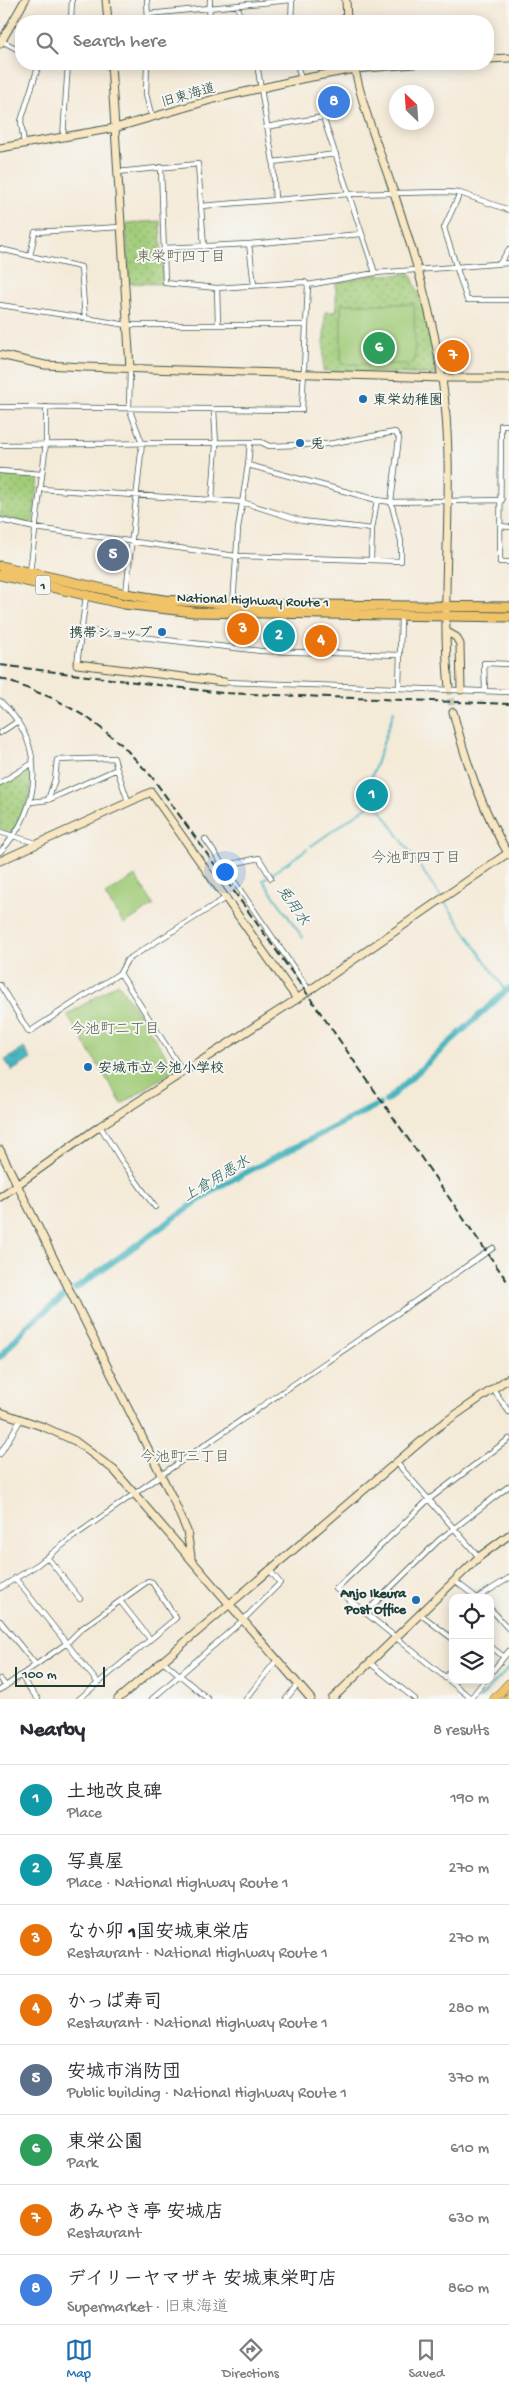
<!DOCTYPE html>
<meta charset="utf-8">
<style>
body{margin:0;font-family:"Gochi Hand","Klee One",sans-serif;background:#f7f7f7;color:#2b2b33}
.controls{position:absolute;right:15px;bottom:15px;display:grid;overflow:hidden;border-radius:10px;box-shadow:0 2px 12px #0003}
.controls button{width:45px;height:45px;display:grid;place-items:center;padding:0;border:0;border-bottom:1px solid #e1e1e2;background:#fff;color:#2b2b33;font:25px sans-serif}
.compass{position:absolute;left:389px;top:85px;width:45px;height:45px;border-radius:50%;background:#fff;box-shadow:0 2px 12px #0003;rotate:335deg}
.scale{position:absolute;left:15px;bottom:12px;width:90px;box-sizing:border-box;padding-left:5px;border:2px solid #1f3d34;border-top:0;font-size:14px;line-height:18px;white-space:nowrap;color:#1f3d34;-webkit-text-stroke:4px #f6f6f2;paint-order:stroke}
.you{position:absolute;left:224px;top:871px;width:18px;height:18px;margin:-12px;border:4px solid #fff;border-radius:50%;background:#1a73e8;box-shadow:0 0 0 8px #1a73e833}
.badge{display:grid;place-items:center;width:32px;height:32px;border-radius:50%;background:#1f6fb2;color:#fff;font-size:16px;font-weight:700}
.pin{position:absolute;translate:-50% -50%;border:2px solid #fff;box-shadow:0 1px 5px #0006}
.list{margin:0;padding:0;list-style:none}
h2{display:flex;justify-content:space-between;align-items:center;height:65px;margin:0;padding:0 20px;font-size:21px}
h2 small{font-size:16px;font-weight:400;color:#7c7c81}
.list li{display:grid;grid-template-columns:32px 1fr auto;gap:15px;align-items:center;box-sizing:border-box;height:70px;padding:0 20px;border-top:1px solid #e1e1e2}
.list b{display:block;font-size:19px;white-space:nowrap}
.list p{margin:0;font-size:16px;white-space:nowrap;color:#7c7c81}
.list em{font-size:16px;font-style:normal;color:#7c7c81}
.icon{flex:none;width:28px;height:28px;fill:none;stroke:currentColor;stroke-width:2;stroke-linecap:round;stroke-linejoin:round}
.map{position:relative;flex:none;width:509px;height:1699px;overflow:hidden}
.search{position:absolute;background:#fff;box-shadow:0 2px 12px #0003;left:15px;right:15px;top:15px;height:55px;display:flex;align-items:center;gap:12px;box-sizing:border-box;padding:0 18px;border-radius:20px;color:#7c7c81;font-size:19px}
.sheet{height:625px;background:#fff}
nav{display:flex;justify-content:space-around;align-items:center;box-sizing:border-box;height:70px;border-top:1px solid #e1e1e2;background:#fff;font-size:14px;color:#7c7c81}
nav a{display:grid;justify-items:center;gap:2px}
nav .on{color:#1f6fb2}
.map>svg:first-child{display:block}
.grass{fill:url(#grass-dots);stroke:#608456}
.pitch{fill:#a2cc79;stroke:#608456}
.water{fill:url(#water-waves);stroke:#327879}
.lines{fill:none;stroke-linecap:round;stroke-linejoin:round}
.stream{stroke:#44b3be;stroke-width:2}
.canal{stroke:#44b3be;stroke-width:6}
.secondary-tunnel{stroke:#c9c7b7;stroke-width:7;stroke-dasharray:7 3.5;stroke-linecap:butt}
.street-casing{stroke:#3f574d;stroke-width:6}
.secondary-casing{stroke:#3f574d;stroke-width:9}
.primary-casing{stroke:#3f574d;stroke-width:9}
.highway-casing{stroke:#3f574d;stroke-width:11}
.street{stroke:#fff;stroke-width:4.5}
.secondary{stroke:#f9e7c3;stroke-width:7}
.primary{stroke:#f1c369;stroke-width:8}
.highway{stroke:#f1c369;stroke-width:9}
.rail{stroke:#1f3d34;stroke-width:2;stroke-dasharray:8 4;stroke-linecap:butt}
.poi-dot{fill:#1f6fb2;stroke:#f6f6f2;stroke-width:2}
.labels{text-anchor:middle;stroke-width:4;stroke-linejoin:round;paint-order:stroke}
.shield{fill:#f6f6f2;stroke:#60746d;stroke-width:1}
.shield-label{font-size:12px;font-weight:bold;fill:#1f3d34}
.street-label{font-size:14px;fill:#1f3d34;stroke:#f6f6f2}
.poi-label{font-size:14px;font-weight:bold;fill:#1f3d34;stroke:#f6f6f2;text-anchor:start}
.neighbourhood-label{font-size:15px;fill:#5b5f4d;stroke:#f6f6f2}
.water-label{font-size:15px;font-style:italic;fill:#2a605d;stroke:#f6f6f2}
</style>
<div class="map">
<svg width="509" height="1699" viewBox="0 0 509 1699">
<defs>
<pattern id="grass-dots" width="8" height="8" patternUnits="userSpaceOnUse" patternTransform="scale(1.25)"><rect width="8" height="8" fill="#a2cc79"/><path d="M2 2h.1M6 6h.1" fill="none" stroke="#83a764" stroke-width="1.8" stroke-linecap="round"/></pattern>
<pattern id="water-waves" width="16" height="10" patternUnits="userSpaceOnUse" patternTransform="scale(1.25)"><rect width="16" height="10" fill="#44b3be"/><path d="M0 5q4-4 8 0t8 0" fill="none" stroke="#38939b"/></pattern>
</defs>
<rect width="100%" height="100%" fill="#f6f6f2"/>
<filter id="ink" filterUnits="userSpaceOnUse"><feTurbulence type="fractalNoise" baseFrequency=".02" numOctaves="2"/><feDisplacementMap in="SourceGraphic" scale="10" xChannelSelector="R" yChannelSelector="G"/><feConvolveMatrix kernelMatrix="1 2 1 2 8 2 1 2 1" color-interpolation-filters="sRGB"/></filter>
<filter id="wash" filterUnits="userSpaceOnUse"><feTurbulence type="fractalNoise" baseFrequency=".0096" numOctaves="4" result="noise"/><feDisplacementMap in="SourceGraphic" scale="20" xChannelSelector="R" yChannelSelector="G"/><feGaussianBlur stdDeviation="1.12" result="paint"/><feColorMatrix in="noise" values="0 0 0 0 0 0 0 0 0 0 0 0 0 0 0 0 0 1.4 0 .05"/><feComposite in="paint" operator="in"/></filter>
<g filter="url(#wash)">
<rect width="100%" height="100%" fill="#f4ead8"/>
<!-- grass -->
<path class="grass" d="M160,221L163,284L129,283L126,223Z
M411,274L429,324L439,375L323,371L325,312H336V283L374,275Z
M0,472L37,475L39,477L33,522L31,524L0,517Z
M28,767L31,769L30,795L15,831L12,833L0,829V785Z"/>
<!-- pitch -->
<path class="pitch" d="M341,304H414L415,360L410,364H341Z
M135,876L154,905L124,924L105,895Z
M118,983L175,1069L122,1104L67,1015Z"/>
<!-- water -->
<path class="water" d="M24,1048L31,1059L12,1071L5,1060Z"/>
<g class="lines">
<!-- stream -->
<path class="stream" d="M368,788L394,711
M378,806L441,897
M311,846L371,804L366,795
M444,901L506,991
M303,938L263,880L307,849
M479,1699L509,1668"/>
<!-- canal -->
<path class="canal" d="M386,1101L509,988
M75,1289L216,1188L379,1104
M0,1357L28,1325L66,1295"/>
</g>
</g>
<g filter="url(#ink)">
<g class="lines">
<!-- secondary-tunnel -->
<path class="secondary-tunnel" d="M449,688L453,712"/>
<defs>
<path id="street" d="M147,0L148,21
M238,5L240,21
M148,14L291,0
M71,21L72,0
M209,21L210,0
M291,21L292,0
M0,40L21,51
M147,64L146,94L152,118
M257,64L273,162L275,200
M297,64L301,79
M266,127L323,117L375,273
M63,137L68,64
M24,144L21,121L39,64
M273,162L336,154
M161,167L165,283L217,288L305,282L308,285L375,273L509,263
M117,172L198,164L204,247
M460,193L444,228L467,300H509
M201,206L348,194L446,192L460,193L509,210
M249,244L254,285
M164,248L249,244L361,234
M0,249L30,256
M500,263L509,249
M217,288L218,324
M0,305L85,318L81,267L30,256L35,232L121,227
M85,318L127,325H306
M0,407L302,410L308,285
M509,425H501L500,562H509
M0,445L261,442L269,446L328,444L395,432L399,438L391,502L401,541V561L236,556L35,528L0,520
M248,465L377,500L391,502L502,500
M0,471L42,474
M41,489L242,502L302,521L372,529
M212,500L216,445L214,409
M501,526L509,527
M371,560L372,529L377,500
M30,572L46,443V407
M126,594L142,443L129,408L130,368
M233,605L238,529L248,465L250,443
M81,630L261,651L400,655
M77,664L86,596
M224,682L509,692
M399,688L401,616
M485,691L484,663L509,664
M0,701C47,744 42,809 0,852
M0,733L18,721
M117,769L128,801
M0,783L33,763
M31,802L48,800L117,769L114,758L57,760L55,779L48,800
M0,832L36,843
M205,839L309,990
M223,866L259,858L271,878
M120,973L183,1072
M0,985L29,1032L120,973L127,960L227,897
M100,1126L121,1160L155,1207
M493,1389L509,1412
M0,1454L21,1419
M396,1462L479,1557
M47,1557L80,1599
M15,1578L98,1683
M455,1581L477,1598
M0,1588L37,1565L73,1537L161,1475L493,1248
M477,1598L509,1578
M120,1601L150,1639
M490,1609C498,1615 501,1622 509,1629
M365,1613L439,1540L509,1486
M420,1614L453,1639
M0,1621L36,1665
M490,1646L504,1657
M163,1661L208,1699
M370,1663L415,1699
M490,1674L509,1651
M22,1676L26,1684L38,1699
M445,1678L453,1668
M0,1679L6,1686
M0,1690L67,1643L81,1629L148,1581L152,1582L176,1618L79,1699
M471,1698L485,1680
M152,1699L243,1620L280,1583L269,1569
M246,1699L276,1661
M286,1699L297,1685
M472,1699L336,1589L428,1500L509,1439"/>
<path id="secondary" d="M106,0L108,21
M346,0L347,21
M0,44L25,0
M488,59L509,58
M111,64L130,368
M354,64C362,108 380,151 394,193C414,254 433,316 442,379C457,482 439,586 449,688
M0,148L115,128L214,99L301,79L355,69L414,64
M0,355L45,365L84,367L442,378H509
M447,632L456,637L460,644L461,690
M77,664L224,682
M453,712C466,762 482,810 509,855
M0,861L151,792L297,999
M0,1150L173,1499L187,1531L191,1556
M0,1197L100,1126L297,999L508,853
M0,1412L44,1427L75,1441L114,1470L311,1699
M118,1699L438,1427L509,1378
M332,1699L479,1557L509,1535"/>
<path id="primary" d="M494,1699L509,1683
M507,1699L509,1697"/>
<path id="highway" d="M0,566L126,594L164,600L233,604L509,607
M0,575L124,604L194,612L509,617"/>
</defs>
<!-- street casing -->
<use href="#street" class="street-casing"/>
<!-- secondary casing -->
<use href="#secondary" class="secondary-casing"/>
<!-- primary casing -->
<use href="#primary" class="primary-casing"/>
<!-- highway casing -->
<use href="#highway" class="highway-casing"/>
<!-- street -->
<use href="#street" class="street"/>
<!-- secondary -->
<use href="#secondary" class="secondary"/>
<!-- primary -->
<use href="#primary" class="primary"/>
<!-- highway -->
<use href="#highway" class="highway"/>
<!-- rail -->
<path class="rail" d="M0,665L223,693L509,704
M0,678L55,699L88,718L121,744L152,777L306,992L509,1284"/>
</g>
</g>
<!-- markers -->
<g class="poi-dot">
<circle cx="363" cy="399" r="5"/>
<circle cx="300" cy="443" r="5"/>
<circle cx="162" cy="632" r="5"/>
<circle cx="88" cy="1067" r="5"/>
<circle cx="416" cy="1600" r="5"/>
</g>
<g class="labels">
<!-- shield labels -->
<rect class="shield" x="35.5" y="575.5" width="15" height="19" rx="4"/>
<g class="shield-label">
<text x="43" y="589">1</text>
</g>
<!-- street labels -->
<g class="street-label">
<text transform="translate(188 94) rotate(-16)" y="5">旧東海道</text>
<text transform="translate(253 599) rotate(2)" y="5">National Highway Route 1</text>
</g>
<!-- poi labels -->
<g class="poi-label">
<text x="373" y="404">東栄幼稚園</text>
<text x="310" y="448">兎</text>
<text x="152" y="637" text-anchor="end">携帯ショップ</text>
<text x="98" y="1072">安城市立今池小学校</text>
<text x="406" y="1597" text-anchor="end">Anjo Ikeura<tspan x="406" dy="16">Post Office</tspan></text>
</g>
<!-- neighbourhood labels -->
<g class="neighbourhood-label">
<text x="181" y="261">東栄町四丁目</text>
<text x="416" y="862">今池町四丁目</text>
<text x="115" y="1033">今池町二丁目</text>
<text x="185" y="1461">今池町三丁目</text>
</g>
<!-- water labels -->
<g class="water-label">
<text transform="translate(294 905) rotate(56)" y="5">兎用水</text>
<text transform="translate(216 1178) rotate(-31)" y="5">上倉用悪水</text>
</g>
</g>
</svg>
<div class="controls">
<button><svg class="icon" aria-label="locate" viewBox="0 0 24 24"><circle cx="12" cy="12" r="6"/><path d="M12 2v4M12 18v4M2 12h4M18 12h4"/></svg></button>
<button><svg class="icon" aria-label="layers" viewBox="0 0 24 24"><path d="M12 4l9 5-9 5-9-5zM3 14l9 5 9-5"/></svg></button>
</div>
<svg class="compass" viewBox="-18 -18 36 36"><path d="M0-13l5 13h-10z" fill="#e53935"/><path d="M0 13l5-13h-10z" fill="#7c7c81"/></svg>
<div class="scale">100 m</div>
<div class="you"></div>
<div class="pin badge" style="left:372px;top:795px;background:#0f9aa8">1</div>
<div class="pin badge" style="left:279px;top:636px;background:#0f9aa8">2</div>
<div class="pin badge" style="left:243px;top:629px;background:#e8710a">3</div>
<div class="pin badge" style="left:321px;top:641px;background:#e8710a">4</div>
<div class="pin badge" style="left:113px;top:555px;background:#5c6f8a">5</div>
<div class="pin badge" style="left:379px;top:348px;background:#2e9e5b">6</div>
<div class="pin badge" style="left:453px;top:356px;background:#e8710a">7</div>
<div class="pin badge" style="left:334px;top:102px;background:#3f7fe0">8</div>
<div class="search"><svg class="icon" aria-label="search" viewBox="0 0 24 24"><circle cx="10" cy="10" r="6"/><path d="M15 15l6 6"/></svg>Search here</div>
</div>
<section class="sheet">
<h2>Nearby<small>8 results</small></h2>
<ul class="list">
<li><span class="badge" style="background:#0f9aa8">1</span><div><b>土地改良碑</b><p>Place</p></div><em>190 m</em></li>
<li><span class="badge" style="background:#0f9aa8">2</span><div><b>写真屋</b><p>Place · National Highway Route 1</p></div><em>270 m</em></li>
<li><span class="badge" style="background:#e8710a">3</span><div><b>なか卯 1国安城東栄店</b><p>Restaurant · National Highway Route 1</p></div><em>270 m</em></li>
<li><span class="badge" style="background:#e8710a">4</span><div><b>かっぱ寿司</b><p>Restaurant · National Highway Route 1</p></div><em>280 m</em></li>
<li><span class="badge" style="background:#5c6f8a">5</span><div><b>安城市消防団</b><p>Public building · National Highway Route 1</p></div><em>370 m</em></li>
<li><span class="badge" style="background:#2e9e5b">6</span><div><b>東栄公園</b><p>Park</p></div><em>610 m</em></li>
<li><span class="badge" style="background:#e8710a">7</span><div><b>あみやき亭 安城店</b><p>Restaurant</p></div><em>630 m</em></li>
<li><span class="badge" style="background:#3f7fe0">8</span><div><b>デイリーヤマザキ 安城東栄町店</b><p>Supermarket · 旧東海道</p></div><em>860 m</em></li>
</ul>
</section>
<nav>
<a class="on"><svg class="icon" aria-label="map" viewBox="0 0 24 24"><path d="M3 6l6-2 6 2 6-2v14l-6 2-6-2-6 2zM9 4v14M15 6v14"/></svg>Map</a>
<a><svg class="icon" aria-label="directions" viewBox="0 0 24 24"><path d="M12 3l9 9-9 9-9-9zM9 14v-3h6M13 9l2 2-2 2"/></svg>Directions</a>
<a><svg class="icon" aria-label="saved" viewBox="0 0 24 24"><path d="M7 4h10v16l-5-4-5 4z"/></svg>Saved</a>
</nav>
